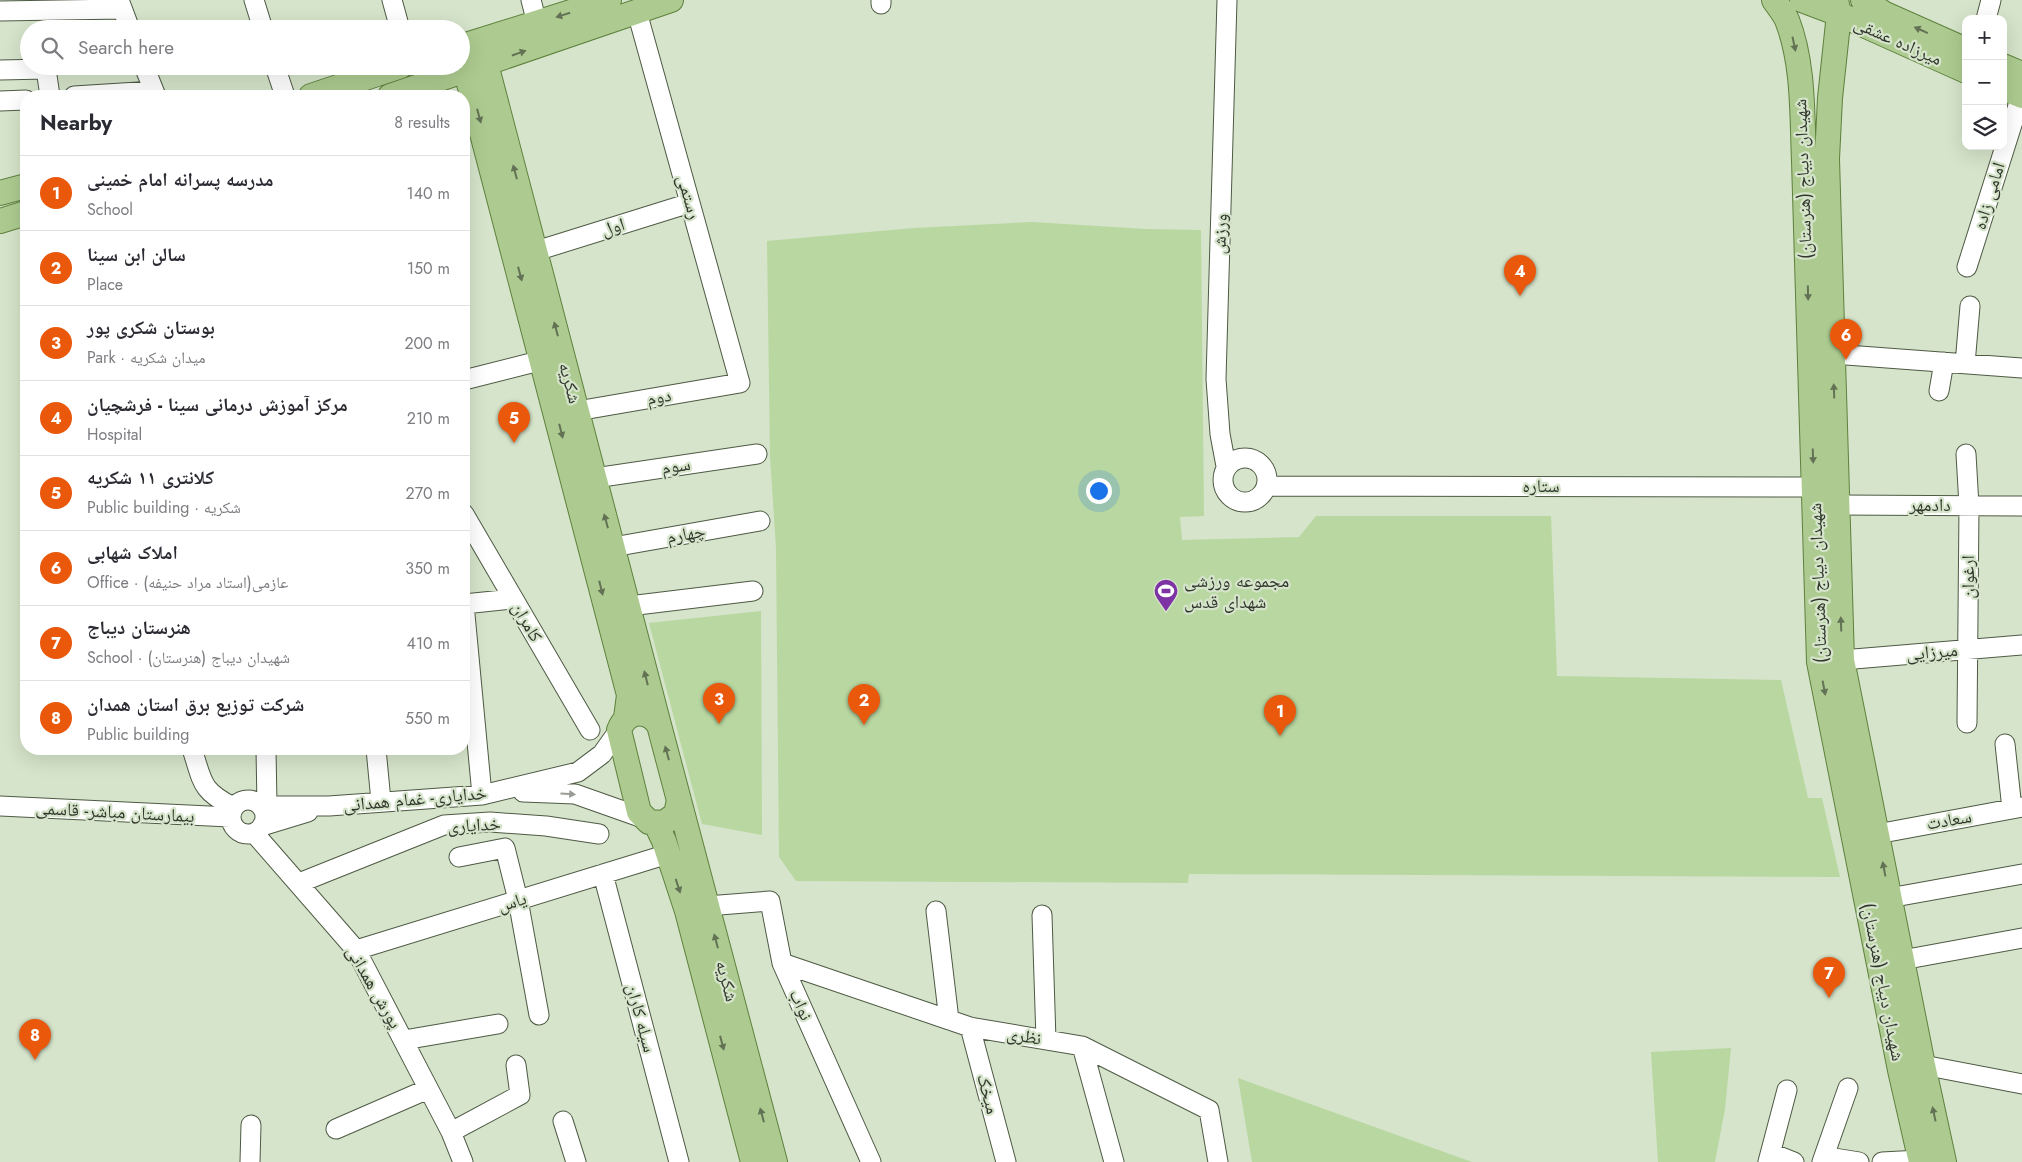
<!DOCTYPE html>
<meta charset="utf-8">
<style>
body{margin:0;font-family:Jost,"Noto Naskh Arabic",sans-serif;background:#f7f7f7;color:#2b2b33}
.controls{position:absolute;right:15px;top:15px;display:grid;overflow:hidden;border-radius:10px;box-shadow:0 5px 20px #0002}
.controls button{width:45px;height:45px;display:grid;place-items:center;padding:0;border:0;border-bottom:1px solid #e1e1e2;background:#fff;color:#2b2b33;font:25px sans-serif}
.you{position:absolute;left:1098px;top:490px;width:18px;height:18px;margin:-12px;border:4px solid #fff;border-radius:50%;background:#1a73e8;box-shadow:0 0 0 8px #1a73e833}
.badge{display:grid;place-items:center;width:32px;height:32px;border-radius:50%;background:#ea580c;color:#fff;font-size:16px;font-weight:700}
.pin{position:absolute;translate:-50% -41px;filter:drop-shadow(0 1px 2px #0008)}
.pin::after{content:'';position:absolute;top:26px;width:18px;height:15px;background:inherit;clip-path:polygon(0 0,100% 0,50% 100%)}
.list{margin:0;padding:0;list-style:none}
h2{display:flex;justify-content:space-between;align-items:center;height:65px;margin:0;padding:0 20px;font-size:21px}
h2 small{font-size:16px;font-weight:400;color:#7c7c81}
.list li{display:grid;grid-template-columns:32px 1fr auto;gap:15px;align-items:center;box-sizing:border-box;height:75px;padding:0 20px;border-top:1px solid #e1e1e2}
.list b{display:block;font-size:19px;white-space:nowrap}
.list p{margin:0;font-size:16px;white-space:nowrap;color:#7c7c81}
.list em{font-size:16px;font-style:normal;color:#7c7c81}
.icon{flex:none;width:28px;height:28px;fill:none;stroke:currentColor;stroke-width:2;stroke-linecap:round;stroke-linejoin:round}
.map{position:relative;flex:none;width:2022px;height:1162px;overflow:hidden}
.search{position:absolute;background:#fff;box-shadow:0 5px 20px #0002;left:20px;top:20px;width:450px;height:55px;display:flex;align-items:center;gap:12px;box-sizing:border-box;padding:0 18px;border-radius:28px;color:#7c7c81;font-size:19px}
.panel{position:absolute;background:#fff;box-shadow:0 5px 20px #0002;left:20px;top:90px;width:450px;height:665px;border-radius:20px}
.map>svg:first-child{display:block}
.green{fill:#b9d7a1}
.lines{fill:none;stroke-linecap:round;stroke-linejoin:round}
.minor-casing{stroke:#4e5a44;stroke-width:21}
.major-casing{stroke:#5e813d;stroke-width:26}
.minor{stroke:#fff;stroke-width:19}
.major{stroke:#adcb90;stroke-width:24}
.oneway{fill:#637255}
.oneway2{fill:#989b96}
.labels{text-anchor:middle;stroke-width:4.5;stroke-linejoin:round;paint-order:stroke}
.street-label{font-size:18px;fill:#31372d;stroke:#d5e4ca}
.poi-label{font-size:18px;fill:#31372d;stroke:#d5e4ca;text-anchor:start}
</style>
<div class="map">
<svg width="2022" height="1162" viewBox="0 0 2022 1162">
<rect width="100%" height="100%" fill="#d5e4ca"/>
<!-- green -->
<path class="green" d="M1032,222L1146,229L1201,230L1204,516L1180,517L1182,540L1299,537L1316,516H1551L1557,676L1781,680L1808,798H1822L1840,877L1189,874L1188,883L796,881L779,857L776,548L770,456L767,241L914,228Z
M761,611L762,835L702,824L649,623Z
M1731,1048L1725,1109L1715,1162H1658L1651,1052Z
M1238,1078L1472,1162H1252Z"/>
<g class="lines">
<defs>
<path id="minor" d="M119,0L130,29
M254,0L263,29
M392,0L400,29
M531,0L537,23
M881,0V4
M0,11L122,9
M1986,19L1991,0
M144,66L156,96
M275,66L285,96
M0,70L46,69L50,96
M74,96L154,91
M0,101L26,100
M536,251L690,203
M1967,267L2021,96
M1833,354L2022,368
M1965,364L1970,306
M464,380L543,360
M1939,391L1944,362
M577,411L740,383L637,12
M1966,454L1969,506L1967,723
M1223 480a22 22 0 1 1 44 0a22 22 0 1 1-44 0Z
M1226,466L1220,434L1216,379L1227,0
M595,478L757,454
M1268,486L1814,487
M1838,505L2022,506
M464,514L590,730
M613,547L760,521
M464,604L482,795
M464,604L513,599
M629,606L753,591
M1842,660L2022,645
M2005,744L2012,809
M192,749C203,782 200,790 233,807
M266,749L267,806
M376,749L381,801
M523,792L575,794L643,818
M231 817a17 17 0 1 1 34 0a17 17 0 1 1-34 0Z
M0,806L230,817
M261,806H329L482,795L578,772L602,754L619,730
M262,826L308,812
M254,833L356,950L451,1132L463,1162
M1877,834L2022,807
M459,857L505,848L518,900L539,1015
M603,874L679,1162
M299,883L444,825L490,822L546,826L599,834
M1889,898L2022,874
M707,906L770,901L782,963L871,1162
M936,911L949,1020
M1042,915L1046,1040
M356,950L668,854
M1902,960L2022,938
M782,963L970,1027L1082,1046L1209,1110L1218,1162
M970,1027L1006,1162
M404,1040L498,1024
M1082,1046L1114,1162
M1923,1065L2022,1084
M563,1121L576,1162
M336,1129L428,1089
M451,1132L520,1095L516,1065
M1771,1153L1794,1162
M250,1162L251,1125
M1768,1162L1787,1090
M1822,1162L1848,1088
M1824,1162L1834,1158L1859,1162
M1882,1162L1920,1160"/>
<path id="major" d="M1774,0C1778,6 1784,13 1787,20C1804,63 1802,115 1804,161L1819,662L1900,1070L1921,1162
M1802,0L1839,14L1966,71
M1836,0L1839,14L1830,98L1827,159L1842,660L1923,1065L1944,1162
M1863,0L1885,14L1966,50
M480,41L659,725
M466,45L609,0
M461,53L629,695L626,718
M2003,66L2022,74
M2003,88L2022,96
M311,96L401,66
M390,96L671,0
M0,193L26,186
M0,221L26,213
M679,800L676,814L664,823L649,822L639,812L619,730C627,710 647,708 659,725L775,1162
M656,824L664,841L687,911L753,1162"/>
</defs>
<!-- minor casing -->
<use href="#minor" class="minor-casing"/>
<!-- major casing -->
<use href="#major" class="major-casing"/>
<!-- minor -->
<use href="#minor" class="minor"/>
<!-- major -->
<use href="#major" class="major"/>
</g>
<!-- one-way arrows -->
<defs><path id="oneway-solid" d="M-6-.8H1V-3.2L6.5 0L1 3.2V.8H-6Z" transform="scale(1.25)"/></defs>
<g class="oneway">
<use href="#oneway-solid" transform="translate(563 15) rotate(163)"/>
<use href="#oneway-solid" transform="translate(1921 30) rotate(-156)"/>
<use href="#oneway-solid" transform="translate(1794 44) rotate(78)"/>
<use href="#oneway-solid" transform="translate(519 53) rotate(-19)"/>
<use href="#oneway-solid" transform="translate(479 116) rotate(75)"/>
<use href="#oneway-solid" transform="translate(515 172) rotate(-105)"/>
<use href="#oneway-solid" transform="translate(520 274) rotate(75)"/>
<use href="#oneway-solid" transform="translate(1808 293) rotate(89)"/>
<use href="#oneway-solid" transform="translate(556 329) rotate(-105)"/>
<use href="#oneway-solid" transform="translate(1834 391) rotate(-92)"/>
<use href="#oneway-solid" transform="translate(561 431) rotate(76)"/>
<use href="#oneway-solid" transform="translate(1813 456) rotate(88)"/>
<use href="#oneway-solid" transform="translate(606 521) rotate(-105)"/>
<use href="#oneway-solid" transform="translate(601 588) rotate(76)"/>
<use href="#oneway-solid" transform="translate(1841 624) rotate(-92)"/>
<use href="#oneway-solid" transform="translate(646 678) rotate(-104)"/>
<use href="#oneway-solid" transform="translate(1824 688) rotate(79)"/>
<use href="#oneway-solid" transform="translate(667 753) rotate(-105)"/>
<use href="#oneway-solid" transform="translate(1884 869) rotate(-101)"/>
<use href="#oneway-solid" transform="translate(678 886) rotate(72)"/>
<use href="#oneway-solid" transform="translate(716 941) rotate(-105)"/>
<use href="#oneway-solid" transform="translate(722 1043) rotate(75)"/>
<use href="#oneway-solid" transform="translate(1934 1114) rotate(-102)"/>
<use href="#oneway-solid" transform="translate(762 1115) rotate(-105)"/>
</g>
<use class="oneway2" href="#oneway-solid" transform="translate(568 794) rotate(3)"/>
<!-- icons -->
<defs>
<symbol id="stadium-pin" viewBox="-11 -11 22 30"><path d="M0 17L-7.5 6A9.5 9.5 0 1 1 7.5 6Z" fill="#7e33a5" stroke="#d5e4ca"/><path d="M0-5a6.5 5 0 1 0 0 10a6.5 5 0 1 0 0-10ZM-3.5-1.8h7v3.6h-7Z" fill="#fff"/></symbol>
</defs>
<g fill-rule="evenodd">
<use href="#stadium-pin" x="1152" y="577" width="28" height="38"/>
</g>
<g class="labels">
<!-- street labels -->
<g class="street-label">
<text transform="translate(1898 41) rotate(24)" y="6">میرزاده عشقی</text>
<text transform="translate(1803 179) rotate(-92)" y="6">شهیدان دیباج (هنرستان)</text>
<text transform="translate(1989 196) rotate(-73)" y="6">امامی زاده</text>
<text transform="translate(689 197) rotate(74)" y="6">رستمی</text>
<text transform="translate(613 227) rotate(-17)" y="6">اول</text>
<text transform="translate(1220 234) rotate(-88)" y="6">ورزش</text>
<text transform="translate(570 383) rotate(75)" y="6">شکریه</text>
<text transform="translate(659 397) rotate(-10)" y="6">دوم</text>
<text transform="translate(676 466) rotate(-9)" y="6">سوم</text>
<text x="1541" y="492">ستاره</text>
<text x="1930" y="511">دادمهر</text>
<text transform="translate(686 534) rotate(-10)" y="6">چهارم</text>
<text transform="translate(1968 577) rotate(-90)" y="6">ارغوان</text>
<text transform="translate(1818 583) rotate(-92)" y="6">شهیدان دیباج (هنرستان)</text>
<text transform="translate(527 622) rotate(60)" y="6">کامران</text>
<text transform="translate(1932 652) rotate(-5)" y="6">میرزایی</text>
<text transform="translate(415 799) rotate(-5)" y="6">خدایاری- غمام همدانی</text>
<text transform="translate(115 812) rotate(3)" y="6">بیمارستان مباشر- قاسمی</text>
<text transform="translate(1949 820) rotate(-10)" y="6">سعادت</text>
<text transform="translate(474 825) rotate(-3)" y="6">خدایاری</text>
<text transform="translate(512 902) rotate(-17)" y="6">یاس</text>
<text transform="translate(727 981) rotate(75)" y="6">شکریه</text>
<text transform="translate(1883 982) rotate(79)" y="6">شهیدان دیباج (هنرستان)</text>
<text transform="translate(374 987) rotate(60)" y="6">پورش همدانی</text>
<text transform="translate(801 1005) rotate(66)" y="6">نواب</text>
<text transform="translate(641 1018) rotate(75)" y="6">سیله کاران</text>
<text transform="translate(1024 1036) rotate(10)" y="6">نظری</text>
<text transform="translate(988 1094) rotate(75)" y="6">میخک</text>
</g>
<!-- poi labels -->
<g class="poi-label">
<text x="1184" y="587">مجموعه ورزشی<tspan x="1184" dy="21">شهدای قدس</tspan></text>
</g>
</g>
</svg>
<div class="controls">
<button>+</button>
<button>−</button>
<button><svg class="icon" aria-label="layers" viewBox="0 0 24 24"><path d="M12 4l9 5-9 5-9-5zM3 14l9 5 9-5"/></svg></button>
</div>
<div class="you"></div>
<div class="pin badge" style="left:1280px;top:736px">1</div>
<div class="pin badge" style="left:864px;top:725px">2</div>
<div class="pin badge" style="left:719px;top:724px">3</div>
<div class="pin badge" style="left:1520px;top:296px">4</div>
<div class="pin badge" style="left:514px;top:443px">5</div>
<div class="pin badge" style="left:1846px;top:360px">6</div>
<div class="pin badge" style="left:1829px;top:998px">7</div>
<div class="pin badge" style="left:35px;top:1060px">8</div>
<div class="search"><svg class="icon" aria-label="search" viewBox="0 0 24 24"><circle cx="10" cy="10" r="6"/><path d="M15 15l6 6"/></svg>Search here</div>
<section class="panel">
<h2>Nearby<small>8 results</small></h2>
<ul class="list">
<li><span class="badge">1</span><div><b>مدرسه پسرانه امام خمینی</b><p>School</p></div><em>140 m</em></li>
<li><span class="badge">2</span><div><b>سالن ابن سینا</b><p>Place</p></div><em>150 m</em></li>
<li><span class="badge">3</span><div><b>بوستان شکری پور</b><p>Park · میدان شکریه</p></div><em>200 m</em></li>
<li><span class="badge">4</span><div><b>مرکز آموزش درمانی سینا - فرشچیان</b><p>Hospital</p></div><em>210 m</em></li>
<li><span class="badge">5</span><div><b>کلانتری ۱۱ شکریه</b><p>Public building · شکریه</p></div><em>270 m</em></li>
<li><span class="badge">6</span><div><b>املاک شهابی</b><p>Office · عازمی(استاد مراد حنیفه)</p></div><em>350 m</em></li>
<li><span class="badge">7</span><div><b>هنرستان دیباج</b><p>School · شهیدان دیباج (هنرستان)</p></div><em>410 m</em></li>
<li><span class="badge">8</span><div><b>شرکت توزیع برق استان همدان</b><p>Public building</p></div><em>550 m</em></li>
</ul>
</section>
</div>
